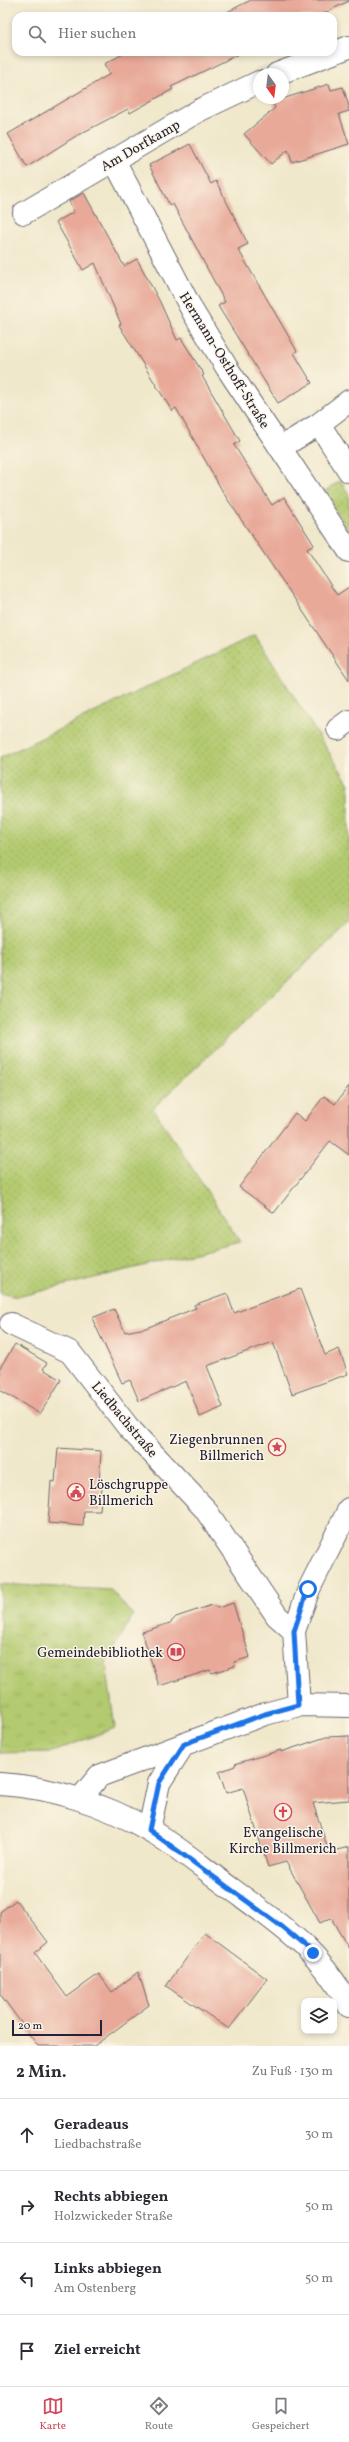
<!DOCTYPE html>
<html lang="de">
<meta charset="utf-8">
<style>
body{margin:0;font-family:Vollkorn,serif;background:#f7f7f7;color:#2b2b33}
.controls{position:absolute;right:12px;bottom:12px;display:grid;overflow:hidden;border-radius:8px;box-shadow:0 2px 6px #0003}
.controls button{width:36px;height:36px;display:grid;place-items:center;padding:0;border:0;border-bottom:1px solid #e1e1e2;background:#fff;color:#2b2b33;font:20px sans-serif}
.compass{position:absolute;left:253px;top:68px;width:36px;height:36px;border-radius:50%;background:#fff;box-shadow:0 2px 6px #0003;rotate:166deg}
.scale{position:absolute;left:12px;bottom:10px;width:90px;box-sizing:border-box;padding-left:4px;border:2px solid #22223b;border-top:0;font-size:11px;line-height:14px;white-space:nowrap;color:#22223b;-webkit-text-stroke:3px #fcf5e5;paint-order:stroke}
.stop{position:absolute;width:12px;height:12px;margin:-9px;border:3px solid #1a73e8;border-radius:50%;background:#fff}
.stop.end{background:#1a73e8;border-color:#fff;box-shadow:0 1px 4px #0008}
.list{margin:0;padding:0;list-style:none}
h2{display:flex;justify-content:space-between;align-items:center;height:52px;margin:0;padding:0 16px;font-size:17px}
h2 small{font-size:13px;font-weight:400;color:#7c7c81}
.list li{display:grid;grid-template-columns:26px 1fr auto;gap:12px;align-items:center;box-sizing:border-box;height:72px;padding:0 16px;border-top:1px solid #e1e1e2}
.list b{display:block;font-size:15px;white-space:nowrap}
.list p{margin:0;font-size:13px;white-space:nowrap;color:#7c7c81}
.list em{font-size:13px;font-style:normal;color:#7c7c81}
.icon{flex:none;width:22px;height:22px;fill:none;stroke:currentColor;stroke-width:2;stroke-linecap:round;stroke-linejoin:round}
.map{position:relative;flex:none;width:349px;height:2046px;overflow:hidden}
.search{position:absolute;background:#fff;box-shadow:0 2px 6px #0003;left:12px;right:12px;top:12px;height:44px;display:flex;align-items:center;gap:10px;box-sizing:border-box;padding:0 14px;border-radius:12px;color:#7c7c81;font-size:15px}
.sheet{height:340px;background:#fff}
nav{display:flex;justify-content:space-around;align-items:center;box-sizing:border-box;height:56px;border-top:1px solid #e1e1e2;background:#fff;font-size:11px;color:#7c7c81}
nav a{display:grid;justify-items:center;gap:2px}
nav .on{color:#d1495b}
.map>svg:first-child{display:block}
.grass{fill:url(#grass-dots);stroke:#6a7655}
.park{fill:url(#park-tufts);stroke:#6a7655}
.building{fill:#e8a999}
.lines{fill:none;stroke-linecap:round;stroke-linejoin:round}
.minor-casing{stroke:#6a676d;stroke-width:24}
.tertiary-casing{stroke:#6a676d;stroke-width:24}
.minor{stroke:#fff;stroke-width:22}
.tertiary{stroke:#fff;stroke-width:22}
.route{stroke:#1a73e8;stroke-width:5}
.labels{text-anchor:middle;stroke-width:3;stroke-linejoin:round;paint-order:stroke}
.street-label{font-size:14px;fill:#22223b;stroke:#fcf5e5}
.poi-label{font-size:14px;fill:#22223b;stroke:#fcf5e5;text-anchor:end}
</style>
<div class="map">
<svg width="349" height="2046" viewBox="0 0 349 2046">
<defs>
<pattern id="grass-dots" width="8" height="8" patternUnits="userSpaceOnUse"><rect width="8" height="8" fill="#b3ca6f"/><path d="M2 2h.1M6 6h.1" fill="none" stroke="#9aad61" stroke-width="1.8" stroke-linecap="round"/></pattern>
<pattern id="park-tufts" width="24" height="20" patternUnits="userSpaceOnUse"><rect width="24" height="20" fill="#b3ca6f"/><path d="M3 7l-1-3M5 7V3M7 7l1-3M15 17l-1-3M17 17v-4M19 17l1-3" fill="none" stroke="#9aad61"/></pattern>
</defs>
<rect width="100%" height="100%" fill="#fcf5e5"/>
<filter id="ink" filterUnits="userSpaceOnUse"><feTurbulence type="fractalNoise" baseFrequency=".025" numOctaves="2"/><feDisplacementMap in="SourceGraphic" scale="8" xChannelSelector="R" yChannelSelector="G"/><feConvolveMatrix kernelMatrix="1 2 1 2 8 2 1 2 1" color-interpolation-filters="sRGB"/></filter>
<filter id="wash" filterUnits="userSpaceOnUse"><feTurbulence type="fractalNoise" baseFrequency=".012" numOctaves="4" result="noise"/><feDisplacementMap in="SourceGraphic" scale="16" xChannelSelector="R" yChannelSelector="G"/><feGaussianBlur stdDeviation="0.9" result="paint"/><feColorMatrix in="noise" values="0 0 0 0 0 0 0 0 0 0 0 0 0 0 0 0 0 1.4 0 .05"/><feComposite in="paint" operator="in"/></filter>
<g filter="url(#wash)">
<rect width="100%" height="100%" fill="#f0e8cb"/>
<!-- grass -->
<path class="grass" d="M340,481L349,494V531L323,492Z
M255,635L349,784V923L153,1108L240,1242L17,1297L0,1293V758Z"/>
<!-- park -->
<path class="park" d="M0,1584L111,1590L133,1615L106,1663L115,1728L52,1752L0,1753Z"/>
<g id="blocks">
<!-- building -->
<path class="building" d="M251,0H349V1L318,16H219Z
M127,52H243L171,87L173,89L130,113L128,109L76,136L27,167L8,134L110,74L104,64Z
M329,84L331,90L343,87L349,106V111L339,114L349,144L292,162L288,150L271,164L244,134L275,108L273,102Z
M190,144L211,184L216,181L248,244L238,249L297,351L294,353L312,383L278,403L218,306L225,302L173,204L170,206L149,165Z
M84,193L124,266L137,259L160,302L177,340L181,338L204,375L202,376L240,441L234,445L272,505L284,497L314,545L307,549L337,595L349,587V680L224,494L176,408L172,411L119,325L121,324L95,263L83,270L56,222L74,212L69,201Z
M349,1086V1155L330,1141L274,1213L239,1187L295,1113L305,1121L324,1096L335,1104Z
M300,1289L325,1355L339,1349L348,1374L292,1394L273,1342L207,1366L223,1407L200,1417L186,1381L139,1401L130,1380L122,1383L92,1318L114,1309L125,1332L146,1328L196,1308L194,1305L227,1293L234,1313Z
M15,1344L47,1363L43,1369L61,1380L40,1414L0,1390V1368Z
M58,1448L101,1451L99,1485H102L100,1511H84L83,1526L48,1523L51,1481L55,1482Z
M233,1603L250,1657L234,1662L235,1666L212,1673L210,1670L159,1686L142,1632L170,1623L176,1617L212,1605L218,1608Z
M349,1736V1800L313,1803L329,1852L349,1847V1949L331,1918L320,1923L286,1862L268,1867L243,1788L226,1793L219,1772L235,1766V1764L281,1750V1752L326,1737Z
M16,1900L48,1942L35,1953L67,1997L99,1974L112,1992L138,1972L149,2005L94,2046H38L0,1994V1912Z
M205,1933L267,1979L229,2029L166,1986Z"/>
</g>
</g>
<g filter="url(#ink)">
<use href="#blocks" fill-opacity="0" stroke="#6a676d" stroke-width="1"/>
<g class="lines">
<defs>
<path id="minor" d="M277,74L349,47
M114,160L193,312L227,368L349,551
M24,213L200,110L259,82
M319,424L349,471
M280,448L319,424L349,401
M338,729L349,721
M11,1324L70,1352L128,1427L205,1509L277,1616L294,1631
M299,1705L294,1631L309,1589L349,1509
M80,1799L99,1776L265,1714L299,1705L349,1706
M149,1830L159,1783L184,1744"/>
<path id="tertiary" d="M0,1784C51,1787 105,1804 149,1830C178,1846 205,1870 233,1890C282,1926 320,1951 349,2006"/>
</defs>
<!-- minor casing -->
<use href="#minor" class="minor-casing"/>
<!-- tertiary casing -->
<use href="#tertiary" class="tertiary-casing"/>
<!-- minor -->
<use href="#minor" class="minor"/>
<!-- tertiary -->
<use href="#tertiary" class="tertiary"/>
</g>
</g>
<g class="lines" filter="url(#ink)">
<!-- route -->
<path class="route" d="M308,1589L294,1631L298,1705L265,1714L184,1744L159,1783L149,1830L281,1926L313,1953"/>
</g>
<!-- icons -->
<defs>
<symbol id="sight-ring" viewBox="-11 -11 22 22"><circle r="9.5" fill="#fcf5e5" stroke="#d1495b" stroke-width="1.5"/><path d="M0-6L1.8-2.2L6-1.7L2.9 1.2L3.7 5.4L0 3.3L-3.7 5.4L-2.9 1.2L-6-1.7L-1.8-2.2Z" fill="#d1495b"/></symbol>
<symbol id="civic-ring" viewBox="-11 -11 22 22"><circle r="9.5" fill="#fcf5e5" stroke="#d1495b" stroke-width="1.5"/><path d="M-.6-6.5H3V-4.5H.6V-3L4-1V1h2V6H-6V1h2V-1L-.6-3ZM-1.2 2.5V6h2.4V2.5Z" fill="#d1495b"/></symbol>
<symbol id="library-ring" viewBox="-11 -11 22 22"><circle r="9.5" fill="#fcf5e5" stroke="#d1495b" stroke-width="1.5"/><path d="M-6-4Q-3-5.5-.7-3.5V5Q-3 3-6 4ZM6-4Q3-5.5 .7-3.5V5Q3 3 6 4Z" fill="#d1495b"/></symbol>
<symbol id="church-ring" viewBox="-11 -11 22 22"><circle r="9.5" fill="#fcf5e5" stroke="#d1495b" stroke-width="1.5"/><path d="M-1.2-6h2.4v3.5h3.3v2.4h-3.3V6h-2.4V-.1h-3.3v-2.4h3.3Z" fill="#d1495b"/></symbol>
</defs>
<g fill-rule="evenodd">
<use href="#sight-ring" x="267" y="1437" width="20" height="20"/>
<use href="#civic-ring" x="66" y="1482" width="20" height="20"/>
<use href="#library-ring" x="166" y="1642" width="20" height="20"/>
<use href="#church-ring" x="273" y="1802" width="20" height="20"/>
</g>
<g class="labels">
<!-- street labels -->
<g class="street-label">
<text transform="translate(140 145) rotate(-30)" y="5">Am Dorfkamp</text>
<text transform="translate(225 360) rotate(58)" y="5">Hermann-Osthoff-Straße</text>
<text transform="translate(125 1419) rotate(50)" y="5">Liedbachstraße</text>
</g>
<!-- poi labels -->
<g class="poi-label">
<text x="264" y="1444">Ziegenbrunnen<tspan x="264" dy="16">Billmerich</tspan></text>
<text x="89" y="1489" text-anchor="start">Löschgruppe<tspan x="89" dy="16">Billmerich</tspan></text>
<text x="163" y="1657">Gemeindebibliothek</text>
<text x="283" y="1837" text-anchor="middle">Evangelische<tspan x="283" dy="16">Kirche Billmerich</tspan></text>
</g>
</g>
</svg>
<div class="controls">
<button><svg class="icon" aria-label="layers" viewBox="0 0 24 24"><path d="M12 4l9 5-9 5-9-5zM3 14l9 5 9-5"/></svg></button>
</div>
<svg class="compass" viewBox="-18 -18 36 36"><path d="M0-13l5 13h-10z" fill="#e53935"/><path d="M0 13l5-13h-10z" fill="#7c7c81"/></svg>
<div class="scale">20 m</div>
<div class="stop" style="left:308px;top:1589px"></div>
<div class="stop end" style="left:313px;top:1953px"></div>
<div class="search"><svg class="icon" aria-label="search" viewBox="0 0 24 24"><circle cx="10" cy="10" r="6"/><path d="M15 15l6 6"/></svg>Hier suchen</div>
</div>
<section class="sheet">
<h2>2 Min.<small>Zu Fuß · 130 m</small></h2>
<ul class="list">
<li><svg class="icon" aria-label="ahead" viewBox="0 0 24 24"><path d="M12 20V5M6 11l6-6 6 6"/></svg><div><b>Geradeaus</b><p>Liedbachstraße</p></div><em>30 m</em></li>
<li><svg class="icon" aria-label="right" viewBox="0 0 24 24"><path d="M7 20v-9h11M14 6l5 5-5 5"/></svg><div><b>Rechts abbiegen</b><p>Holzwickeder Straße</p></div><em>50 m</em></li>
<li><svg class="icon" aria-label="left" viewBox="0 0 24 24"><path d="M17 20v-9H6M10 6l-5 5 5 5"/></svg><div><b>Links abbiegen</b><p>Am Ostenberg</p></div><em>50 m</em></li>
<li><svg class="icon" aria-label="arrive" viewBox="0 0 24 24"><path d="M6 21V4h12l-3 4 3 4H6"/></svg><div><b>Ziel erreicht</b></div></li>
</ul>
</section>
<nav>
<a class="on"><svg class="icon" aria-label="map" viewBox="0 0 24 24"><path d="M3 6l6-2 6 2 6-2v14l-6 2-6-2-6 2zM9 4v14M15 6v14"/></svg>Karte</a>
<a><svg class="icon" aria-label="directions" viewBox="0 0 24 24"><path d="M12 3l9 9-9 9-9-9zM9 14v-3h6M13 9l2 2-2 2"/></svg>Route</a>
<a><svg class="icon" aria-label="saved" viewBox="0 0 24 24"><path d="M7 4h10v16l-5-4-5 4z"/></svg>Gespeichert</a>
</nav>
